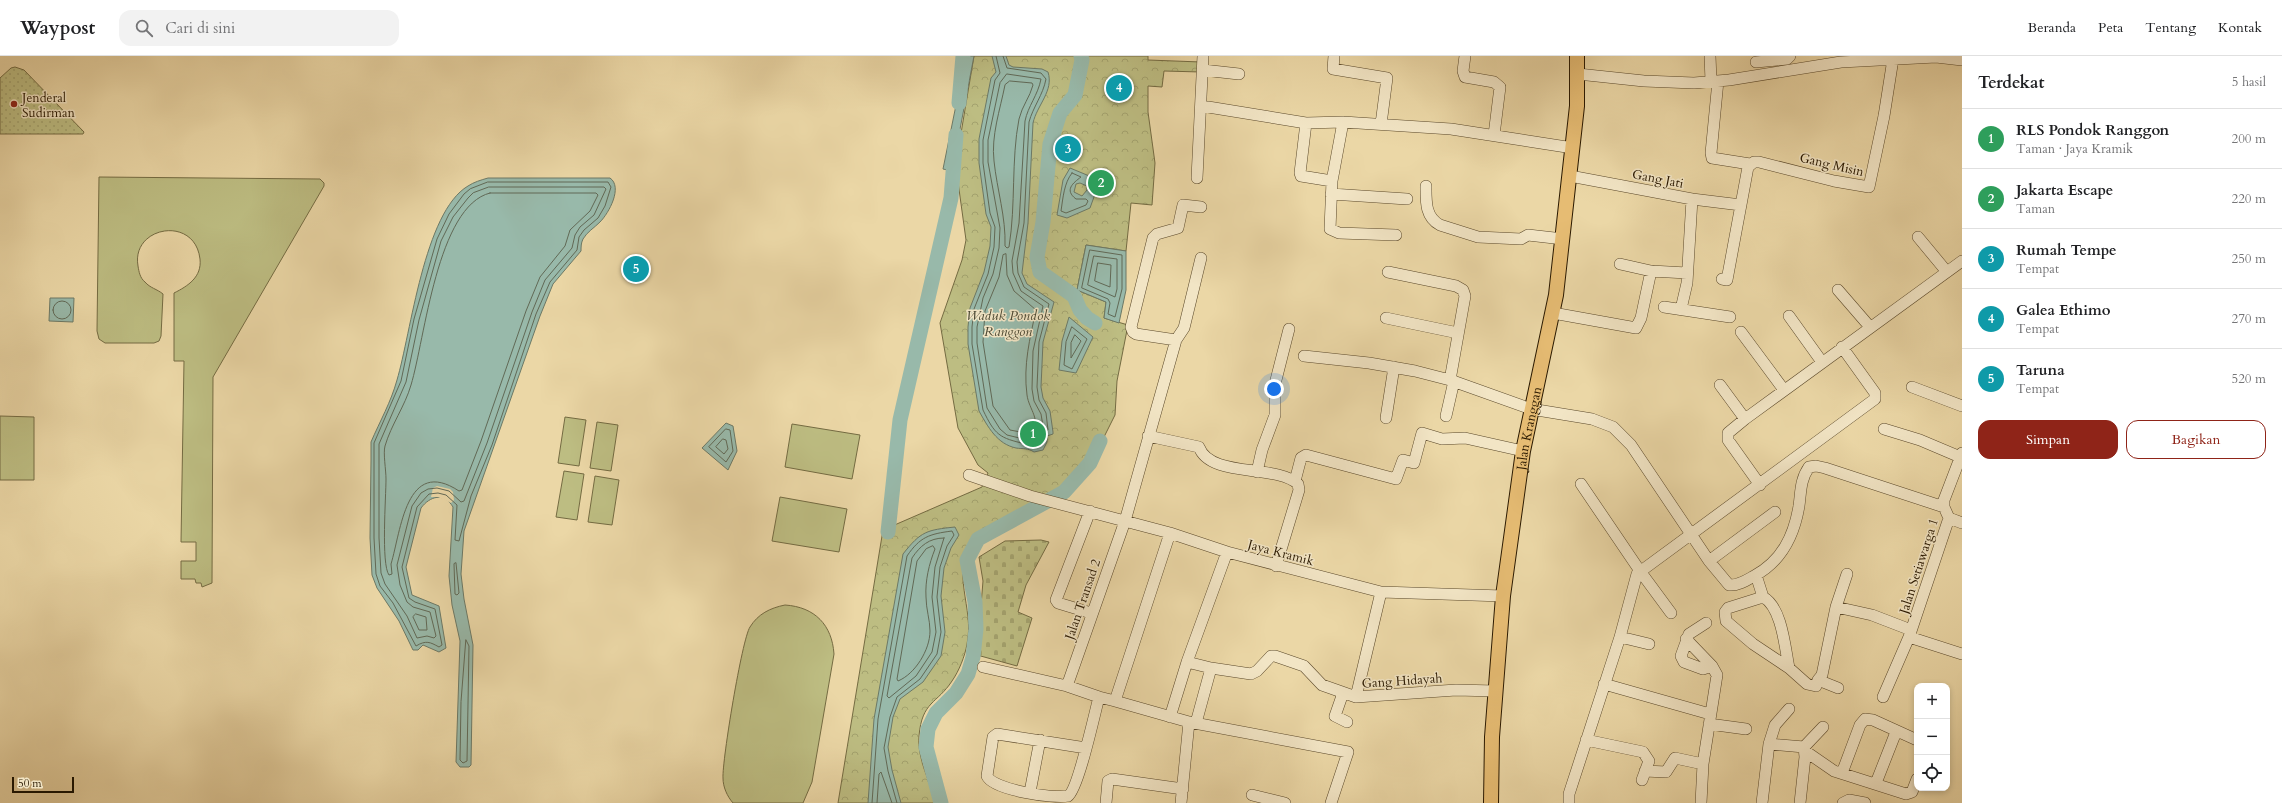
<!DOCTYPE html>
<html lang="id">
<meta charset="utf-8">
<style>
body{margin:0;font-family:Cardo,serif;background:#f2f2f2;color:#202124}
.controls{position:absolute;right:12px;bottom:12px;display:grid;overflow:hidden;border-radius:8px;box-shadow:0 2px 6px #0003}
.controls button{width:36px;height:36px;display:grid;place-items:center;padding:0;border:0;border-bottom:1px solid #e0e0e0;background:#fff;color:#202124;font:20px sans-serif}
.scale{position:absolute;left:12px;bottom:10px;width:62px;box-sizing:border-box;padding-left:4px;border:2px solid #2a1901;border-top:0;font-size:11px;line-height:14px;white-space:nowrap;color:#2a1901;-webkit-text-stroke:3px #f2e5c5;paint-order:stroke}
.you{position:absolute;left:1274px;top:333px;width:14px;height:14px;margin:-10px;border:3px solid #fff;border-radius:50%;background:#1a73e8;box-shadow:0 0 0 6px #1a73e833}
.badge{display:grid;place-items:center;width:26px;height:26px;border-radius:50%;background:#8f2418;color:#fff;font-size:13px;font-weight:700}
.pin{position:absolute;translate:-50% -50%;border:2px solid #fff;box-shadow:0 1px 4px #0006}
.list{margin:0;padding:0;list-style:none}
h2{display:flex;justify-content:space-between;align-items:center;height:52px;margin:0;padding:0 16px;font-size:17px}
h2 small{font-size:13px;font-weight:400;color:#757577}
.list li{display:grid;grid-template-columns:26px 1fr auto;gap:12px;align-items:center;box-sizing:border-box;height:60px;padding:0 16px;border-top:1px solid #e0e0e0}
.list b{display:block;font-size:15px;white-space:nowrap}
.list p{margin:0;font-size:13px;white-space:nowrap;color:#757577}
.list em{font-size:13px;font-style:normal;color:#757577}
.actions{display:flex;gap:8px;padding:12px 16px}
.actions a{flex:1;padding:9px 0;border:1px solid #8f2418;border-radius:12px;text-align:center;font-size:14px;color:#8f2418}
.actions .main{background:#8f2418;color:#fff}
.icon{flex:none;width:22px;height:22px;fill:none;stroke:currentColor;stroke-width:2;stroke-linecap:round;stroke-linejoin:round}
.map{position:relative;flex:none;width:1962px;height:747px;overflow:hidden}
header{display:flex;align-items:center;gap:24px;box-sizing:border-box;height:56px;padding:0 20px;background:#fff;border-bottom:1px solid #e0e0e0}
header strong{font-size:19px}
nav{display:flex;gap:22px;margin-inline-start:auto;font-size:14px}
.search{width:280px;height:36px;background:#f2f2f2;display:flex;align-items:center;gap:10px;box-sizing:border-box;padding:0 14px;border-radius:12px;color:#757577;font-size:15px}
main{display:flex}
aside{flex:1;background:#fff}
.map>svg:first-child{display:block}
.grass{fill:#bdbd82;stroke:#746b42}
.forest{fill:url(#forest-crowns);stroke:#746b42}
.cemetery{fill:url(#cemetery-stones);stroke:#746b42}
.garden{fill:url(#garden-dots);stroke:#746b42}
.water{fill:#98b9aa;stroke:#6c7966;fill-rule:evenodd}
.pier{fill:#ebd7a6}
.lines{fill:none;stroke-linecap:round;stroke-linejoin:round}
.shore{stroke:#616956;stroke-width:1}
.river{stroke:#98b9aa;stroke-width:15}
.minor-casing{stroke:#5a482a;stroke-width:12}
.major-casing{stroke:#2a1901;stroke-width:16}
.minor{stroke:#f2e5c5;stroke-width:11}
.major{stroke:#e6bc73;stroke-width:14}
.poi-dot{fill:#8f2418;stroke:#f2e5c5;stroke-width:1.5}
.labels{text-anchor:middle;stroke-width:3;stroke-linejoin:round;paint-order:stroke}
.poi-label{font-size:13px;fill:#2a1901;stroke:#f2e5c5;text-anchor:start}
.street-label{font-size:13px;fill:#2a1901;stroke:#f2e5c5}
.water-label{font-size:14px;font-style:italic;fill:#4b4934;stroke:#f2e5c5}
</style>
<header>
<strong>Waypost</strong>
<div class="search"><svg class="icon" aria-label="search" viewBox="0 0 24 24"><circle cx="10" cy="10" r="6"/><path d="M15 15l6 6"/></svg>Cari di sini</div>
<nav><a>Beranda</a><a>Peta</a><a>Tentang</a><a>Kontak</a></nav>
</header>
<main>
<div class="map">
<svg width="1962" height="747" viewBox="0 0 1962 747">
<defs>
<pattern id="forest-crowns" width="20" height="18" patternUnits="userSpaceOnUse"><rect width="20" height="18" fill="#bdbd82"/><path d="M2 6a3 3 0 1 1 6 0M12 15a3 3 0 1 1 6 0" fill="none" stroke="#a3a26e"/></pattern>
<pattern id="cemetery-stones" width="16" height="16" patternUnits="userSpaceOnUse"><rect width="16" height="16" fill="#bdbd82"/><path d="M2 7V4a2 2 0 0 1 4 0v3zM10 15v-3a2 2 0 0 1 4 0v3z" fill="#a3a26e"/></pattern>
<pattern id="garden-dots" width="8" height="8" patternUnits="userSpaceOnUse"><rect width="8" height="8" fill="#bdbd82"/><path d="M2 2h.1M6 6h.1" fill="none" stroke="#a3a26e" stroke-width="1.8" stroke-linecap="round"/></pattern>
</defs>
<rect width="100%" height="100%" fill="#ebd7a6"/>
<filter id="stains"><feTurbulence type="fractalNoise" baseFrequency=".005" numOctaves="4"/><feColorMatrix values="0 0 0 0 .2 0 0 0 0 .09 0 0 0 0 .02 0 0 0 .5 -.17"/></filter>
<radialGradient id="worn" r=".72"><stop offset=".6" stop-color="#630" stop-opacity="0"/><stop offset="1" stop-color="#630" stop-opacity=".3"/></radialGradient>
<!-- grass -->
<path class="grass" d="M99,121L320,123L324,127V130L213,321L212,527L202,531L201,527H196L195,523H181V505H196V486H181L184,305H174V237C188,230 202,221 200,203C195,159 131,170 138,210C139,216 140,222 145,226C150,232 157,233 163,238L161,280L159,285L154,287H105L99,283L97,275Z
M0,360L34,361V424H0Z
M565,361L586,364L579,410L558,407Z
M597,366L618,369L611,415L590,412Z
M792,368L860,379L852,423L785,411Z
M564,415L584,418L577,464L556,461Z
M595,420L619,424L612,469L588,466Z
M780,441L847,453L839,496L772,485Z
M785,549C815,551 832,569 834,598L812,726L803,747H733C727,740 723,731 723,722C722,705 742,583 750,571C758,558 770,552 785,549Z"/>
<!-- forest -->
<path class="forest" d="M974,0H1148V4L1201,6V16L1164,15L1162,31L1148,30V56L1155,107L1152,149L1131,147L1126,195L1086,189L1077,234L1106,246L1104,262L1128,269L1117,325L1115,359L1102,385L1095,384L1083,410L1063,432L974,482C949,516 975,552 967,588C965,600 959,615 952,625C937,648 922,645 919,680C917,702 930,727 937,747H838L883,474L982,431L988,417L978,409L958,372L940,267L962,204L966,184L958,126L957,101Z"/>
<!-- cemetery -->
<path class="cemetery" d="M1041,484L1049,486L1026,529L1018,556L1032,562L1017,610L977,599L983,525L979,501L1005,485Z"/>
<!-- garden -->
<path class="garden" d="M15,11L24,14L84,76L83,78H0V22L11,12Z"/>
<!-- water -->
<path class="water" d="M966,0H974L952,115L943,113Z
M992,0H1006L1009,9L1013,11L1042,13L1048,16C1054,35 1037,49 1033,67L1028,167L1022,217L1027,228L1054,246L1043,286L1041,331L1043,342L1050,355L1053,376V378L1047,380V386L1043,394L1034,396C1028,392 1023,393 1016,392C997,388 988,371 979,355L968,288V271L970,252L984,216L990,190L991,171L986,158L979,107V83L991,22L996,16Z
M1070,112L1099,124V127L1090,152L1067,162L1057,159L1063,124ZM1080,127L1087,130V134L1082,140L1074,136L1076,128Z
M488,122H610C623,131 609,157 600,166C594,172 587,176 583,183C581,187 581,191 581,195L553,228L540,260L464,475L461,518L464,543L473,589L471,709L469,711H460L456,706L460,585L452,549L449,520L453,451C444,436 430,440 421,452L406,511L412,539L439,550L446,592L439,596L423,589L418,594H413L399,565L377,532L372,519L370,482L371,405V386C380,365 391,346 397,324C411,277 424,156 468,130C474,126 481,124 488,122Z
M1086,189L1126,195V234L1119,267L1104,262L1106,246L1077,234Z
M50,242H74L73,266L49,265Z
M1069,261L1093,281L1076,317L1059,314L1062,285Z
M726,367L733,370L737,395L728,414L702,392Z
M955,471L959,479L951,492L944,512L941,540L945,576L941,600L923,626L900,643L893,661L888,691L892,714L901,747H868L874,663L903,498C921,475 927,474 955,471Z"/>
<!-- pier -->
<path class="pier" d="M437,430L450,433L453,436L454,444L451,447L438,441H431L433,432Z"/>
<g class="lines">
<!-- shore -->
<path class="shore" d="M996,0L1000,17L995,24L983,84V107L990,157L995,171L994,191L988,218L974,253L972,271V288L983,354C995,379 999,382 1026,388C1032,390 1034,393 1040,390L1043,378L1048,374L1046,357L1039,344L1037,331L1039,286L1049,248L1024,231L1018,217L1017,206L1024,167L1029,66C1033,51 1043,39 1046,23L1041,17L1007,12L1003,0
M1007,18L1041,23C1038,39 1028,50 1025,65L1019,167L1012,205L1013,217L1021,235L1043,250L1033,295L1032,333L1034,345L1041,358L1043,370L1036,386L1007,379L1000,373L987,352L977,287V271L983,242L993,218L999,192L1000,172L988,106V84L1000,27Z
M1010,25L1032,27L1033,29C1030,41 1022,50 1019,63C1011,104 1016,148 1009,191L1007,192L1005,190C1006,161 997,134 994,105C991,80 1000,54 1005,29Z
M1072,117L1081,121C1073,127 1064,134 1076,143H1086L1088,145L1086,149L1066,157L1061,155C1063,142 1064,127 1072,117Z
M488,126H608L611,131L605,150L598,162L584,174L579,181L577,194L550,226L536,258L492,389L471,440L459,485L455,484L457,449L446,439L438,437L429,438L417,451L402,511L409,542L415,546L435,553L442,589L439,591C430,586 426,584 416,590L393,547L380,530L376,518L374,482V387L401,325L414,263L437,183L449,158L464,138L470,133Z
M489,131H604L606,133L594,159L580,171L575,179L572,192L545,224L532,256L487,387L464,445L461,446L449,435L437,432L428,433L421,437L412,450L397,509L400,529L407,546L413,551L430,556L436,580L434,582L427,580L417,582L407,560L385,528L381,517L379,482V388L406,326L419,264L441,185L453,161L468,142L473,137Z
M490,137H596L598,139L590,155L570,174L565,190L540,221L526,255L481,385L462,434L459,435C406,400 401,475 391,508L392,518L389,519C381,508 386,441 386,423C386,414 383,397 385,390C391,369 405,350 411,329C425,283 437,150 490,137Z
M1090,194L1122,199V233L1115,261L1108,258L1110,247L1108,243L1082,232Z
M1006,198L1007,219L1014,235L1036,254C1030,282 1023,309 1027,339C1029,354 1042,364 1031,378L1010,374L993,350L983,286L985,255L999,221L1003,199Z
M1094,200L1117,203V233L1115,241L1088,229Z
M1098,207L1111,209L1110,231L1095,225Z
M53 254a9 9 0 1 1 18 0a9 9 0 1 1-18 0Z
M1072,271L1087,283L1072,313L1064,309L1066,286Z
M1075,279L1081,285L1071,302V287Z
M726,373L730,374L733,395L726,406L709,391Z
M723,383L726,384L728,393L724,398L716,391Z
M944,482L935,511L932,541L936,576L932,596L916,620L889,642L887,640L912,502C920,490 929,482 944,482Z
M933,490L935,493C929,508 925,525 926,541C926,553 930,564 930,575C930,594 915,618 898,625L897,623L917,505L926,493Z
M456,507L459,537L457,539L455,538L454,508Z
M416,558L426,561L427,574H419L413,561Z
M466,584L469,590L467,705L463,707L460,704L461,646Z
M872,747L878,663L907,500C920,481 929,478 952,475L954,479L947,490L940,511L937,541L941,576L937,598L920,623L897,641L890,661L884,692L888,715L897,747
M877,747L879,718L881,716L892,747"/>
<!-- river -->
<path class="river" d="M1081,0L1082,4L1075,39L1060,57L1050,88L1043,166L1037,201L1040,216L1074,240L1080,254L1087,262L1095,267
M959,47L963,0
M888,476L900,364L951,142L956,79
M941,747L926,691L928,673L936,657L956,637L968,618L973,601L976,573L975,546L967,504L978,483L1064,436L1090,407L1100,385"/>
<defs>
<path id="minor" d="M1334,0L1333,13L1387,22L1381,68
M1465,0L1463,15L1465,21L1494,26L1500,31L1494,79
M1710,0L1711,25
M1756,6L1787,3L1790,0
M1203,14L1239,18
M1578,18L1644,25L1694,27L1729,24L1841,6L1936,1L1962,4
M1718,25L1711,97L1712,102L1750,108
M1202,50L1306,67L1343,66L1451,73L1573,92
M1343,66L1332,125L1330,173L1339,177L1396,179
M1306,67L1300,117L1301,120L1332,125
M1570,120L1692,143L1741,149
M1197,122L1203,0
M1426,130C1426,145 1425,161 1440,169L1478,181L1521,183L1528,179L1563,183
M1331,138L1407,143
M1918,181L1947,216
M1620,208L1651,215L1687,217
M1388,216L1456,230L1463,234L1465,240L1450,324
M1722,223L1727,224L1748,111L1754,106H1759L1834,125L1869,131L1884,60L1893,3
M1838,234L1870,271
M1664,251L1730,261
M1681,253L1687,227L1692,143
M1553,257L1636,272L1641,262L1651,215
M1789,260L1822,306
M1386,262L1458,277
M1741,276L1784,334
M1176,284L1136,278L1133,276L1131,271L1153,182L1157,178L1178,172L1183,149L1201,151
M1304,300L1369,307L1415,315L1450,324L1531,353L1592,363L1613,371L1631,389L1709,505L1729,529C1738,530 1747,524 1754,520C1782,505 1794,480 1799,450C1801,436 1800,424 1809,411L1816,410L1825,412L1944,451
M1720,329L1745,363
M1912,331L1962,350
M1446,360L1454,325
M1386,362L1394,311
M1884,373L1920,384L1960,401
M1148,380L1199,391C1210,422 1276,408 1298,428L1299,434L1276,510
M1962,397L1944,444V451L1949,462L1909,581L1962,598
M1257,416L1262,394L1275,359V328L1289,273
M969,419L1030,440L1170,477L1227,496L1381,536L1503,540
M1295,425L1301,402L1306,399L1396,423L1403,404L1414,407L1422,377L1442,383L1465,382L1523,395
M1581,428L1640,515L1671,557
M1760,429L1728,384V377L1745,363L1962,205
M1090,455L1056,544L1058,547L1091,557
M1949,462L1962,467
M1170,477L1115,645L1189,666L1181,747
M1709,505L1775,456
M1756,519L1763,541C1782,551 1785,592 1789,612
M1763,541L1728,552L1725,556L1726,565L1753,588L1789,612L1807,628L1816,630L1818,624
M1836,551L1847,518
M1706,567L1689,578L1681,600L1684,606L1703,613L1712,610
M1620,581L1649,588
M1686,583L1712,610L1717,619L1703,708L1701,747
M1187,606L1211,612L1251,618L1257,615L1271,600H1275L1304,610L1322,629L1356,641L1456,634L1495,635
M983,611L1067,630L1099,641
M1604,628L1710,658
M1067,630L1125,465L1176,284L1184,272L1201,202
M1838,632L1818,624L1822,619L1836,551L1872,559L1911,574
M1343,637L1335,660L1347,666
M1356,641L1381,536
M1883,641L1909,581
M1170,661L1187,606L1227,496
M1189,666L1348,696L1331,747
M1196,667L1211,612
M1709,668L1746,673
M1586,684L1643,696L1649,705L1642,724
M1769,688L1804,691
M1086,692L997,678L993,681L987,720C993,734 1054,743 1068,740C1078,734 1095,656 1099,641L1115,645
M1805,695L1834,715L1906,738L1912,736L1917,723
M1645,715L1666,716L1675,702L1703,708
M1842,717L1860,669L1865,663L1873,664L1917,684
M1876,727L1896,676
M1030,736L1040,684
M1252,739L1285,747
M1106,747L1108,725L1112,723L1183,733
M1569,747V738L1620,581L1637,518L1875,343V337L1842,291
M1762,747L1769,688L1775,669L1789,653
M1800,747L1805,701L1804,691L1823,671
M1843,747L1849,744L1865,747"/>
<g id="major">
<path id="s1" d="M1491,747L1492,681L1503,540L1523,395L1556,239L1577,50V0"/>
</g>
</defs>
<!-- minor casing -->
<use href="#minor" class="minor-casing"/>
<!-- major casing -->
<use href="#major" class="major-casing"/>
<!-- minor -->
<use href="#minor" class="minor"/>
<!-- major -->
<use href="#major" class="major"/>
</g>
<!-- markers -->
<circle class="poi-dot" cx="14" cy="48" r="4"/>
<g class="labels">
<!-- poi labels -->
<g class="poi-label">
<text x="22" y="46">Jenderal<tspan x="22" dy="15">Sudirman</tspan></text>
</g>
<!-- street labels -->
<g class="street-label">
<text transform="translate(1832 108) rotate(13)" y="5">Gang Misin</text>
<text transform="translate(1658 122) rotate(11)" y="5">Gang Jati</text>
<text dy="5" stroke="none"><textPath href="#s1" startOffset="377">Jalan Kranggan</textPath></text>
<text transform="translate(1281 496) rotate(15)" y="5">Jaya Kramik</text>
<text transform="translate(1918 510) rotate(-72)" y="5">Jalan Setiawarga 1</text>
<text transform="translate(1082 543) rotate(-71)" y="5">Jalan Transad 2</text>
<text transform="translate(1402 624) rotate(-4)" y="5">Gang Hidayah</text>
</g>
<!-- water labels -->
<g class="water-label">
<text x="1008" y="264">Waduk Pondok<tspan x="1008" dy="16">Ranggon</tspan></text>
</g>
</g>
<rect width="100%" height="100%" filter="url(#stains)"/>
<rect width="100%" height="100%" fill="url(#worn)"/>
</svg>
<div class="controls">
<button>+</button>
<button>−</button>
<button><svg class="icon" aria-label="locate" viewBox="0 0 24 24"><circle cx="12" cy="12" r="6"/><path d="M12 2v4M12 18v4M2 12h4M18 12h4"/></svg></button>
</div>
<div class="scale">50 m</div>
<div class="you"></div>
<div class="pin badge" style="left:1033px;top:378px;background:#2e9e5b">1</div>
<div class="pin badge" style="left:1101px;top:127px;background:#2e9e5b">2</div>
<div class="pin badge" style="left:1068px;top:93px;background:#0f9aa8">3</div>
<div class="pin badge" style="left:1119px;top:32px;background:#0f9aa8">4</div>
<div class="pin badge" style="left:636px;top:213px;background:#0f9aa8">5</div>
</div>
<aside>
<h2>Terdekat<small>5 hasil</small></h2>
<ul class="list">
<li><span class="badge" style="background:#2e9e5b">1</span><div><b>RLS Pondok Ranggon</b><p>Taman · Jaya Kramik</p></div><em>200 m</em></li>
<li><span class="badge" style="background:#2e9e5b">2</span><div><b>Jakarta Escape</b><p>Taman</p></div><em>220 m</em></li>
<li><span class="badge" style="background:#0f9aa8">3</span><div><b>Rumah Tempe</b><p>Tempat</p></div><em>250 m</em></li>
<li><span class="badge" style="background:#0f9aa8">4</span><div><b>Galea Ethimo</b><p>Tempat</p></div><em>270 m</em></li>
<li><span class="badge" style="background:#0f9aa8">5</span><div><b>Taruna</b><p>Tempat</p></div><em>520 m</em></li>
</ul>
<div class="actions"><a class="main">Simpan</a><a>Bagikan</a></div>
</aside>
</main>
